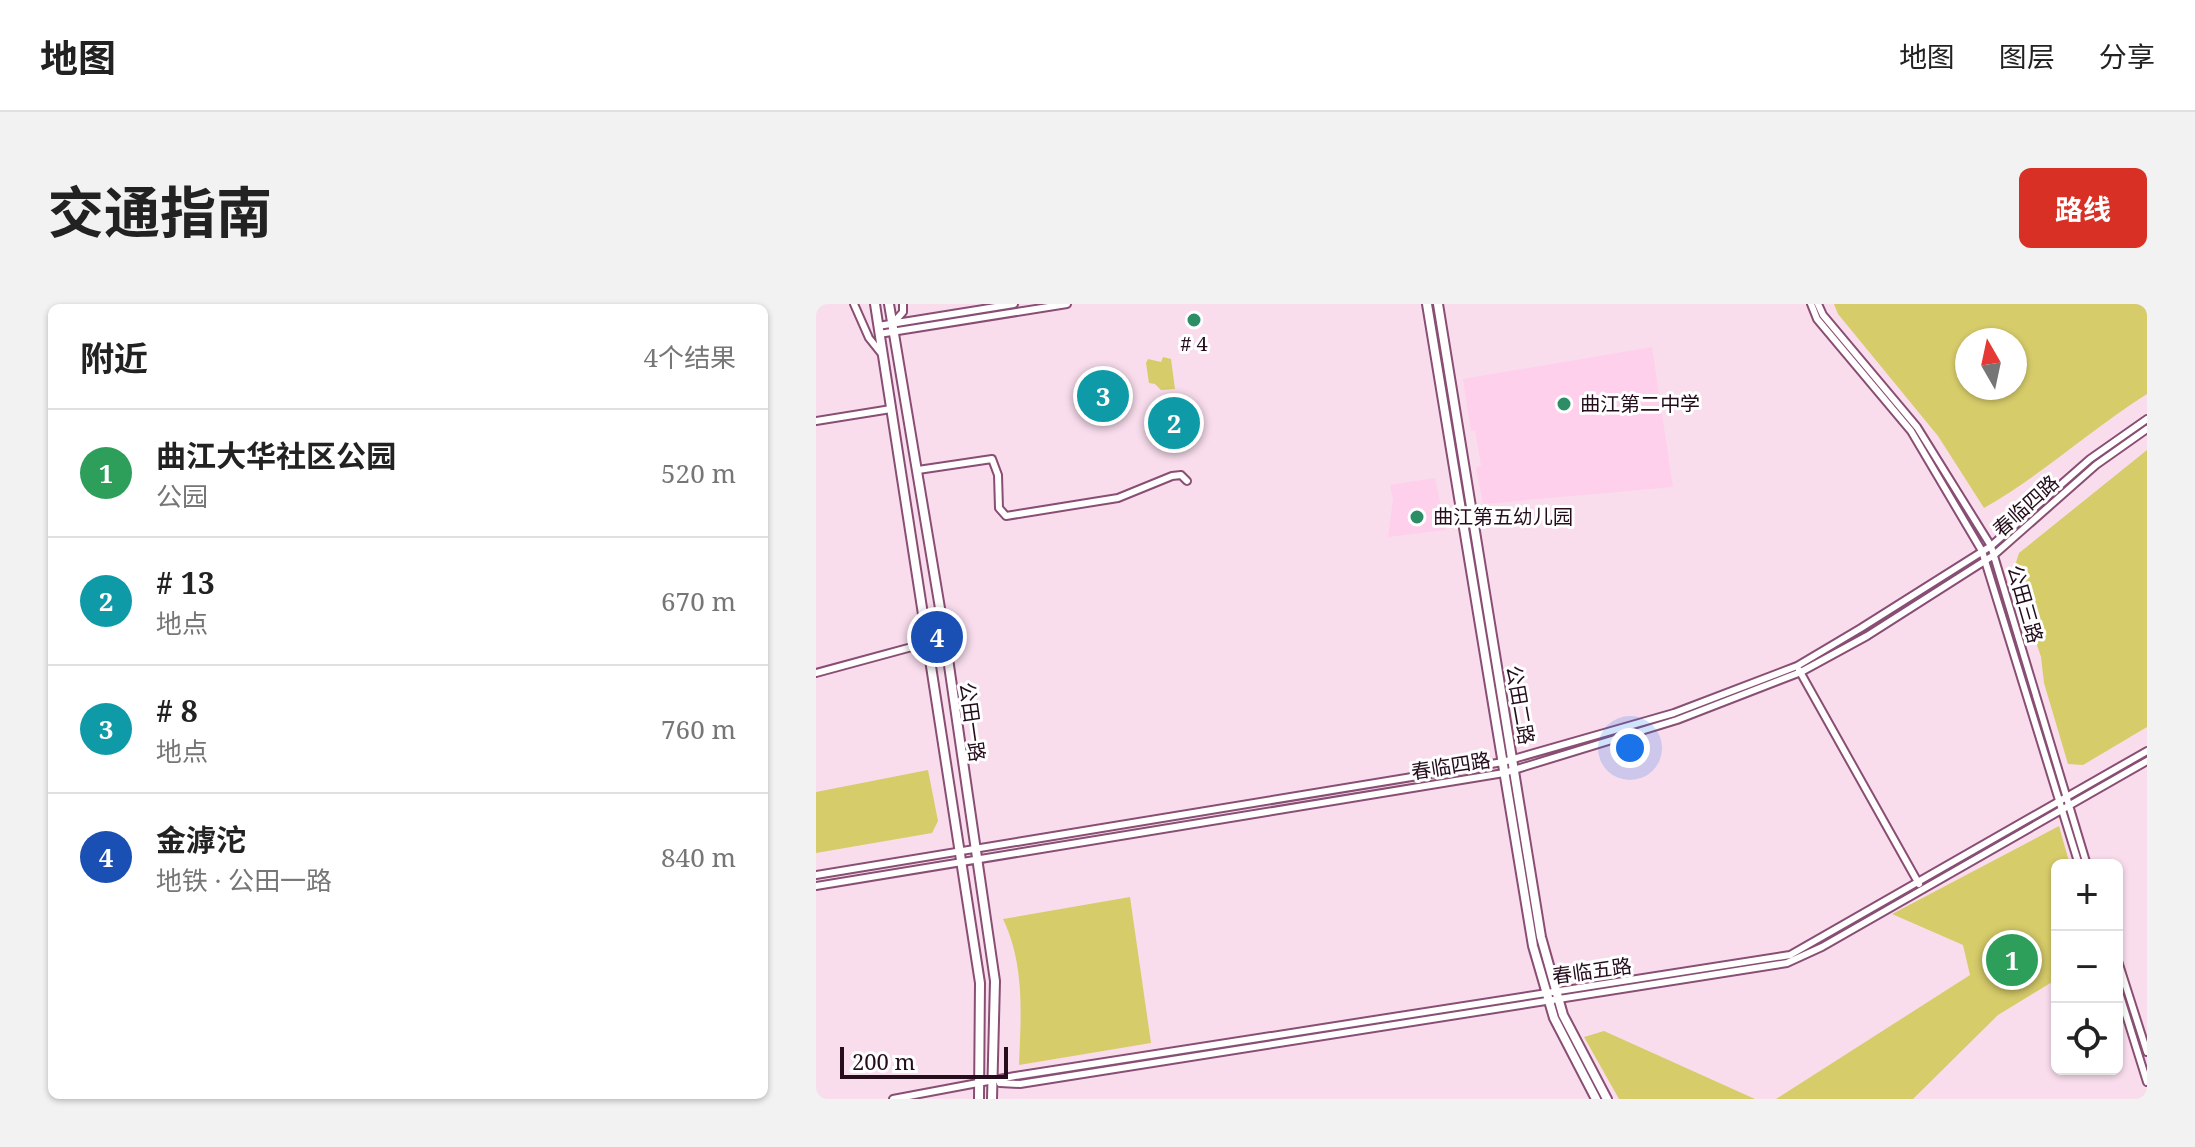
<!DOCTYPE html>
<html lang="zh">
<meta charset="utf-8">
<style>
body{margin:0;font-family:"Noto Serif","Noto Sans SC",serif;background:#f2f2f2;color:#222}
.controls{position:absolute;right:24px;bottom:24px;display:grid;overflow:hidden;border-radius:12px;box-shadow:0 2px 6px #0004}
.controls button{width:72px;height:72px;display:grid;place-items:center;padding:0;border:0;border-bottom:2px solid #e0e0e0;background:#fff;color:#222;font:40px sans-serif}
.compass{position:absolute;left:1139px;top:24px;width:72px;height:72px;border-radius:50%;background:#fff;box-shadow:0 2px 6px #0004;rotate:351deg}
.scale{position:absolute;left:24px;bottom:20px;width:168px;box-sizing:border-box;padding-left:8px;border:4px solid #250d1c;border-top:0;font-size:22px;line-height:28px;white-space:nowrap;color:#250d1c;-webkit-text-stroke:6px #fff;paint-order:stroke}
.you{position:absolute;left:814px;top:444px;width:28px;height:28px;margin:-20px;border:6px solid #fff;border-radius:50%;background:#1a73e8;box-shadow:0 0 0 12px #1a73e833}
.badge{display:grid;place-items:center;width:52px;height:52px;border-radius:50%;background:#d93025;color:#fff;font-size:26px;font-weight:700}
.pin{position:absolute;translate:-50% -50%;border:4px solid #fff;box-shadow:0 2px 8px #0006}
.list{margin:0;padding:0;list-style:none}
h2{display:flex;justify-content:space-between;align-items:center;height:104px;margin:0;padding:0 32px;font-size:34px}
h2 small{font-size:26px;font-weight:400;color:#767676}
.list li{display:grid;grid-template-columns:52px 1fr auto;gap:24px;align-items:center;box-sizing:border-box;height:128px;padding:0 32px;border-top:2px solid #e0e0e0}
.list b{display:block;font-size:30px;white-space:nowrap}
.list p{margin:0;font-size:26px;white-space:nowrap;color:#767676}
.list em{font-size:26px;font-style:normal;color:#767676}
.icon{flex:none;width:44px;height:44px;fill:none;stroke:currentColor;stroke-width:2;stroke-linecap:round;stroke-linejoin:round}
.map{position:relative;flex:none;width:1331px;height:795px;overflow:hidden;border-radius:12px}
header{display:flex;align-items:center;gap:48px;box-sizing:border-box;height:112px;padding:0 40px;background:#fff;border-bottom:2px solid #e0e0e0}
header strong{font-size:38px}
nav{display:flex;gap:44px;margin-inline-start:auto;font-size:28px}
.intro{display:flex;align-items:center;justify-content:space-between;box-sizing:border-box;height:192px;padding:0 48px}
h1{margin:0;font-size:56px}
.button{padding:20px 36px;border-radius:12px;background:#d93025;color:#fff;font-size:28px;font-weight:700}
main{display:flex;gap:48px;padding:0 48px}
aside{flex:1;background:#fff;border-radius:12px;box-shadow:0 2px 6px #0004}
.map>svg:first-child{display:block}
.built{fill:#fed0eb}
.green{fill:#d7cc6a;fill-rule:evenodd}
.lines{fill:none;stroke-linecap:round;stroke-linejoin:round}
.minor-casing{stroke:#894e73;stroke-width:10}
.major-casing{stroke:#894e73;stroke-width:12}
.minor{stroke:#fff;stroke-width:6}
.major{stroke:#fff;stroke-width:8}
.poi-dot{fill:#2c8d67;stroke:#fff;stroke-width:3}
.labels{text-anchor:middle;stroke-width:6;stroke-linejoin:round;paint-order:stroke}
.poi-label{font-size:20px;fill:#250d1c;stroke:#fff;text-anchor:start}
.street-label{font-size:20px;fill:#250d1c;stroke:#fff}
</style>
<header>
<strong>地图</strong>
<nav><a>地图</a><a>图层</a><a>分享</a></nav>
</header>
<div class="intro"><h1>交通指南</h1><a class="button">路线</a></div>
<main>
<aside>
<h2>附近<small>4个结果</small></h2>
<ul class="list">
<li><span class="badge" style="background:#2e9e5b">1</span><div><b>曲江大华社区公园</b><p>公园</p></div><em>520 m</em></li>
<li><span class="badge" style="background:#0f9aa8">2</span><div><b># 13</b><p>地点</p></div><em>670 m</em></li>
<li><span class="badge" style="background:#0f9aa8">3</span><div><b># 8</b><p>地点</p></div><em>760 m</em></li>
<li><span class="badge" style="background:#1a4fb4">4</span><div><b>金滹沱</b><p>地铁 · 公田一路</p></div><em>840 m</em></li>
</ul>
</aside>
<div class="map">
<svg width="1331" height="795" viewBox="0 0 1331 795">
<rect width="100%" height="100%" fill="#f9dded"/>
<!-- built -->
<path class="built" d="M836,43L857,183L667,200L660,164L665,162L659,126L655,127L647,75Z
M619,174L630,226L572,233L577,196L574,181Z"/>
<!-- green -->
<path class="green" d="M1018,0H1331V90C1274,126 1226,171 1168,204L1122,132L1022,10ZM1151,36H1199V84H1151Z
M347,53L355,55L359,85L345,86L339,80L333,79L330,59L332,55L345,58Z
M1331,146V423L1267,461L1252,460L1228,379L1225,353L1197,268L1203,249Z
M112,466L122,517L116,529L0,549V488Z
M1243,522L1254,561H1241V675L1182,711L1097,795H960L1154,671L1147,641L1076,610Z
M314,593L335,739L203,761C205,711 209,661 187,615Z
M788,727L939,795H803L768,733Z"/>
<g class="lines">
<defs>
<path id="minor" d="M38,0L53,34L65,49
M995,0L1001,15L1095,127L1166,247L1263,561
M1002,0L1007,11L1101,123L1175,242L1271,561
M77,19L87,8V0
M62,22L198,0
M63,30L251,0
M0,117L75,105
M102,166L176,155L182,171L183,204L190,212L302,194L356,172L365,171L371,177
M983,366L1103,580
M0,369L129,334
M0,571L687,458L858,409L981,362L1045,324L1175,242L1274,155L1331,115
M0,582L688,469L861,416L985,368L1051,332L1178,251L1280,161L1331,125
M1301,654L1331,748
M1301,682L1331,778
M184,779L204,780L971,659L1006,643L1331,457
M77,795L199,772L974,651L1331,447"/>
<path id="major" d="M59,0L164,679L163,795
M73,0L129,334L179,677L176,795
M611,0L717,642L738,714L780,795
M622,0L725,633L747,711L791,795"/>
</defs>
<!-- minor casing -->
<use href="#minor" class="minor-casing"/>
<!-- major casing -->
<use href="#major" class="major-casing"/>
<!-- minor -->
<use href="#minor" class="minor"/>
<!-- major -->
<use href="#major" class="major"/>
</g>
<!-- markers -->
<g class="poi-dot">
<circle cx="378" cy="16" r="8"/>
<circle cx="748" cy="100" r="8"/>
<circle cx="601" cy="213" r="8"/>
</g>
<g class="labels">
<!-- poi labels -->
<g class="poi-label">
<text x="378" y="47" text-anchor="middle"># 4</text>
<text x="764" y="107">曲江第二中学</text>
<text x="617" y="220">曲江第五幼儿园</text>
</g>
<!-- street labels -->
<g class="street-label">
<text transform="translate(1210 202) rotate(-42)" y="7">春临四路</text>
<text transform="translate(1209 300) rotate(74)" y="7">公田三路</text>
<text transform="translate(704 401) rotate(80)" y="7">公田二路</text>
<text transform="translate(156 418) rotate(82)" y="7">公田一路</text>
<text transform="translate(635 462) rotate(-9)" y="7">春临四路</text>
<text transform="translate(776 667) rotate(-8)" y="7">春临五路</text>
</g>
</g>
</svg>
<div class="controls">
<button>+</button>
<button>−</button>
<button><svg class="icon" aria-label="locate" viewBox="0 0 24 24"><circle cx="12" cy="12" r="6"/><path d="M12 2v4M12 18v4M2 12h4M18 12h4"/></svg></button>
</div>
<svg class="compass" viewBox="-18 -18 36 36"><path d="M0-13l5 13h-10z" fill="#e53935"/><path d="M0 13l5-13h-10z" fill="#767676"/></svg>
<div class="scale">200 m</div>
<div class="you"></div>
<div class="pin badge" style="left:1196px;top:656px;background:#2e9e5b">1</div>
<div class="pin badge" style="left:358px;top:119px;background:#0f9aa8">2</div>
<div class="pin badge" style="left:287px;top:92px;background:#0f9aa8">3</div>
<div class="pin badge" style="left:121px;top:333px;background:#1a4fb4">4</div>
</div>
</main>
